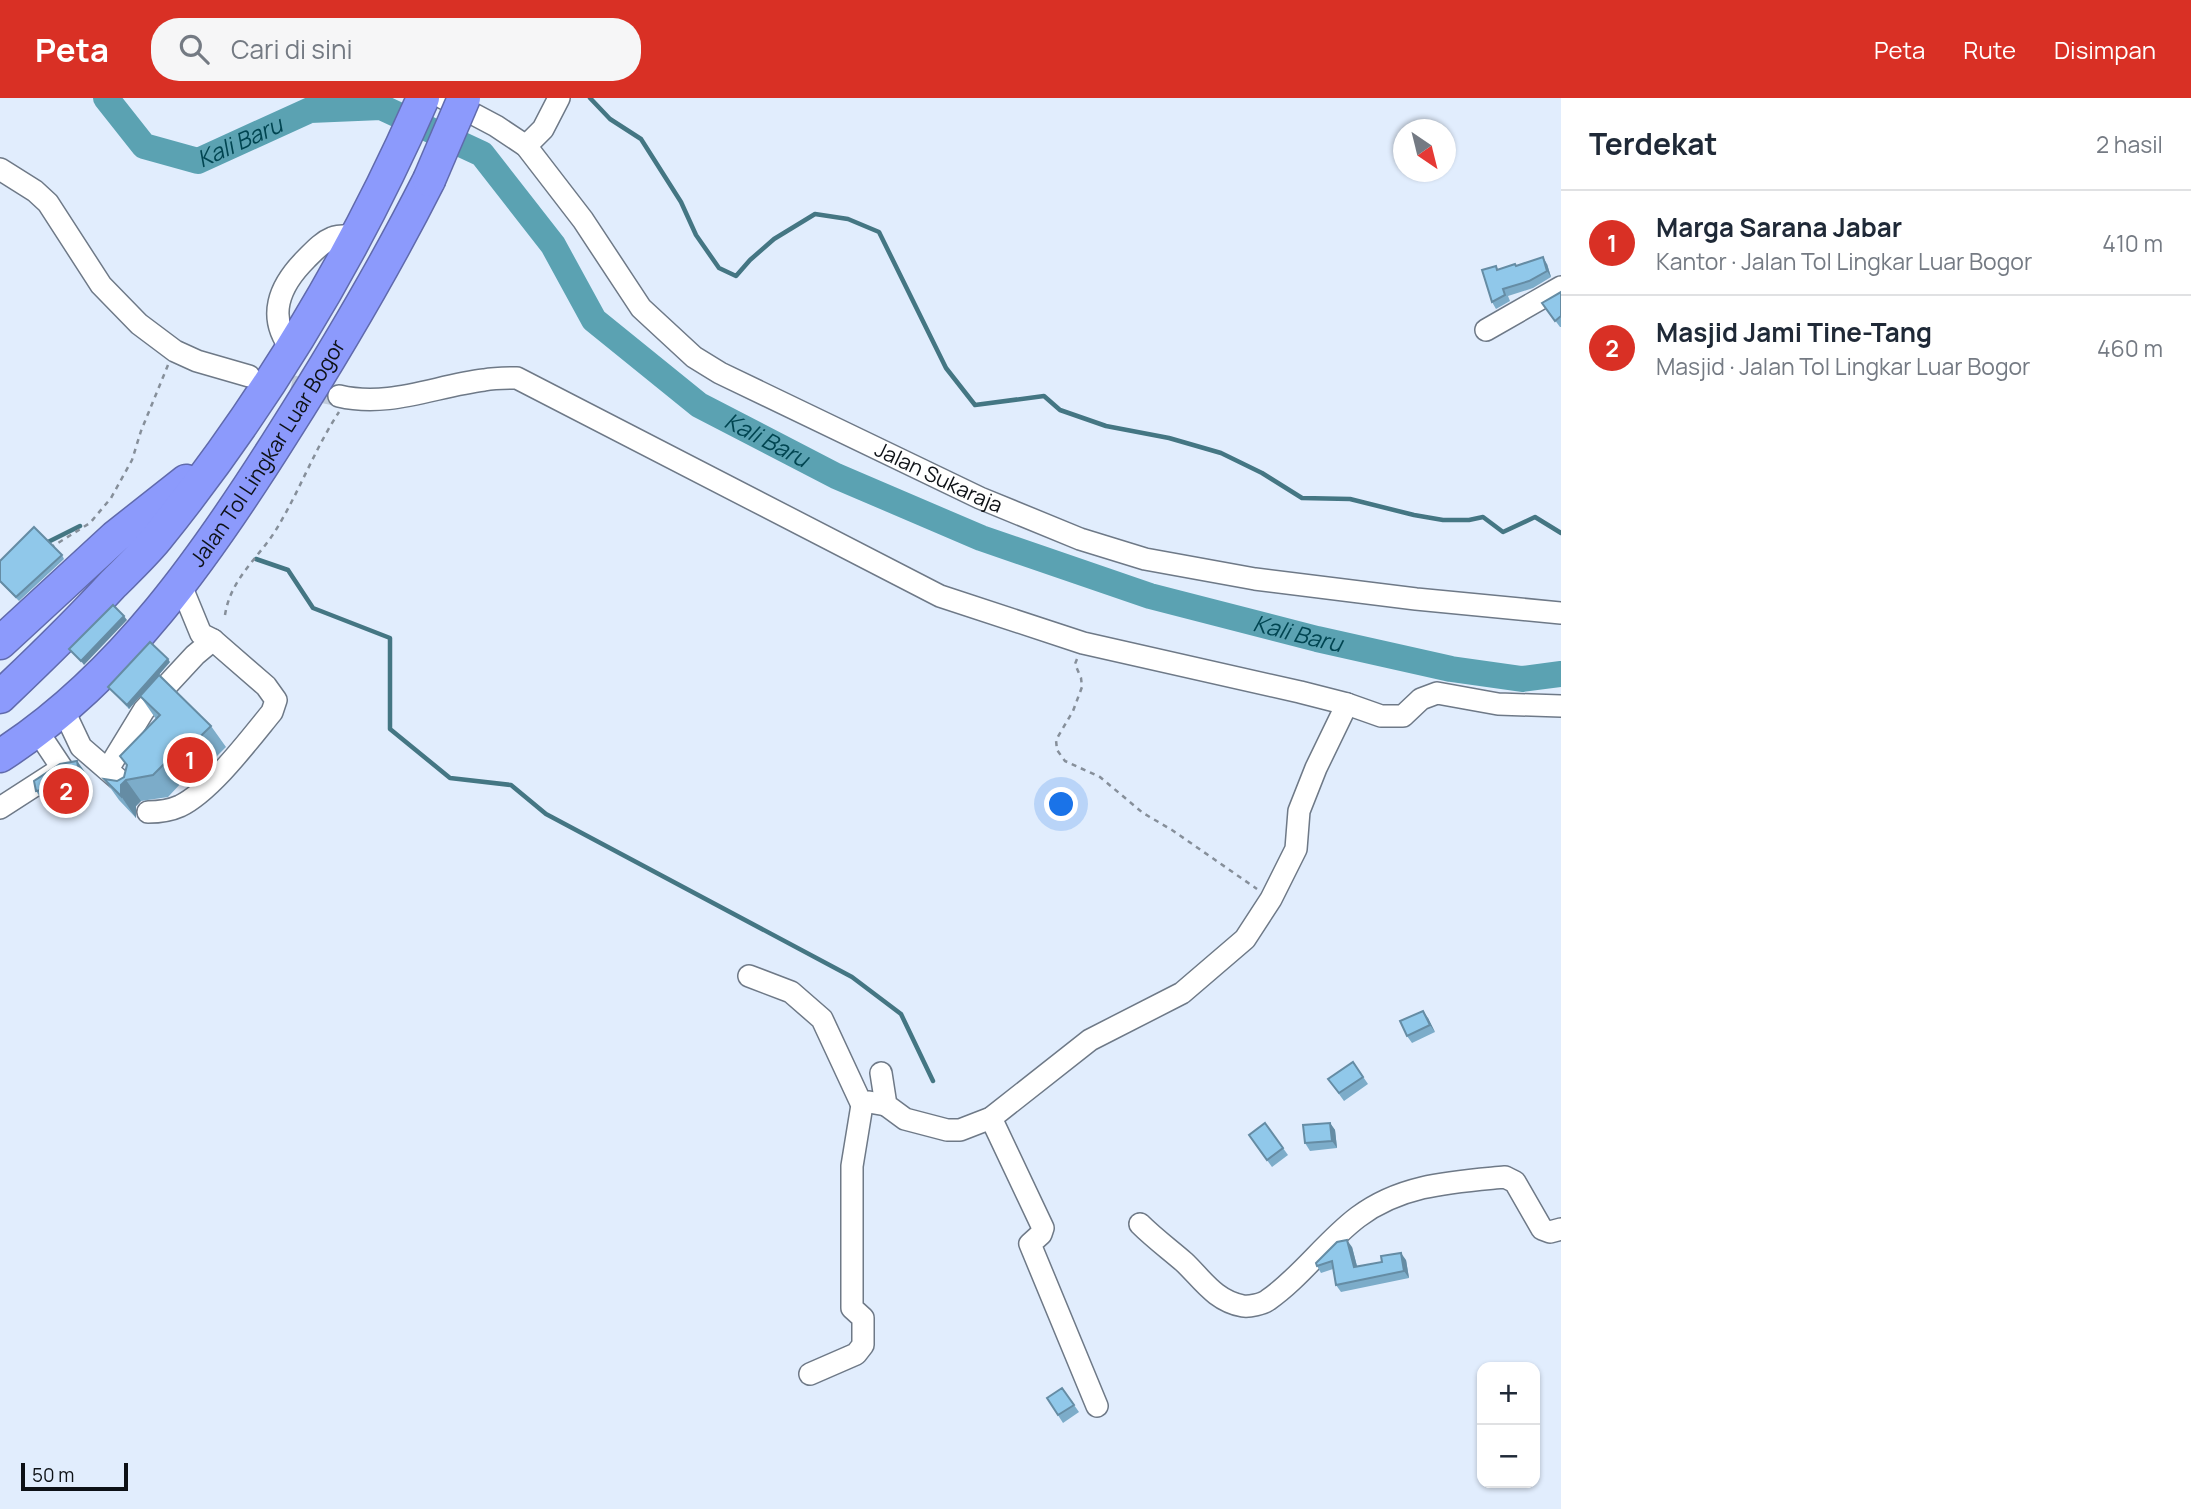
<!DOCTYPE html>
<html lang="id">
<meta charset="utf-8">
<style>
body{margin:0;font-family:Manrope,sans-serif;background:#f6f6f7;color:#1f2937}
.controls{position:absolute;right:21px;bottom:21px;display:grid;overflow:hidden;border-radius:14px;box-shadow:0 2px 5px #0004}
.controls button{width:63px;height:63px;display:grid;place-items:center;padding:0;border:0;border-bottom:2px solid #e0e1e3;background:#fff;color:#1f2937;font:35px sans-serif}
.compass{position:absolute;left:1393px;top:21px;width:63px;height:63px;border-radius:50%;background:#fff;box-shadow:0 2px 5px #0004;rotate:145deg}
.scale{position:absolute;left:21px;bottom:18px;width:107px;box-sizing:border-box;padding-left:7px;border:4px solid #0d1116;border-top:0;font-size:19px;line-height:24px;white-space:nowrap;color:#0d1116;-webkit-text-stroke:5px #e1edfd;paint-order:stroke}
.you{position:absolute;left:1062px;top:707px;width:24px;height:24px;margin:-18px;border:5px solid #fff;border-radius:50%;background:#1a73e8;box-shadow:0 0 0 10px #1a73e833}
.badge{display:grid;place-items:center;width:46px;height:46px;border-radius:50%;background:#d93025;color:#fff;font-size:23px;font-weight:700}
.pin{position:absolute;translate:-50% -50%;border:4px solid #fff;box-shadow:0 2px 7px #0006}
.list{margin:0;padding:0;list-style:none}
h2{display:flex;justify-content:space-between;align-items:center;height:91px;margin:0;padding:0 28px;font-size:30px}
h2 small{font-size:23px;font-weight:400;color:#747a83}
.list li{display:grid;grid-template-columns:46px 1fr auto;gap:21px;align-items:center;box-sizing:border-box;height:105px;padding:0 28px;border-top:2px solid #e0e1e3}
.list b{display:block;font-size:26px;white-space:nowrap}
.list p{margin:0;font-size:23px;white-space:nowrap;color:#747a83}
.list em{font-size:23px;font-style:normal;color:#747a83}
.icon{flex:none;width:38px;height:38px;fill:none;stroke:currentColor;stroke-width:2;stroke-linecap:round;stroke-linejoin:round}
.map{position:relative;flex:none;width:1561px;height:1411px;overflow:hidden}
header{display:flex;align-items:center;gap:42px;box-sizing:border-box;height:98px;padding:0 35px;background:#d93025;color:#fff}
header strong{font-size:33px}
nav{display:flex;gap:38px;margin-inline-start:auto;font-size:24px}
.search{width:490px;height:63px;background:#f6f6f7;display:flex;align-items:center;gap:18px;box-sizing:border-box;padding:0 24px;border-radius:28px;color:#747a83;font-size:26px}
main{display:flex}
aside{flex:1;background:#fff}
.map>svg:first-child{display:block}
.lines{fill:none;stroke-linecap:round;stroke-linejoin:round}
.stream{stroke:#447683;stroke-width:4.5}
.river{stroke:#5ba2b2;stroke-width:26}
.minor-tunnel{stroke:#c1ccda;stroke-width:21;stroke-dasharray:21 10;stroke-linecap:butt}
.minor-casing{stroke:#6e7987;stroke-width:24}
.highway-casing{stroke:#606aac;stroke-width:35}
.path{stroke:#868f9a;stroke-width:2.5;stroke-dasharray:5 5;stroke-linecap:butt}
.minor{stroke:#fff;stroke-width:21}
.highway{stroke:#8c9afc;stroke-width:32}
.highway-bridge-casing{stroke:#606aac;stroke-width:35;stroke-linecap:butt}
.highway-bridge{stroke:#8c9afc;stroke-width:32}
.wall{fill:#7cacc9}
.shaded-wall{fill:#658ca4}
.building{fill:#90c8ea;stroke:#658ca4;stroke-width:2}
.labels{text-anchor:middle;stroke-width:5;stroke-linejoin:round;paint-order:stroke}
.street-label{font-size:21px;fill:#0d1116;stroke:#e1edfd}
.water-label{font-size:23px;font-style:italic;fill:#004551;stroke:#e1edfd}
</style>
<header>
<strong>Peta</strong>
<div class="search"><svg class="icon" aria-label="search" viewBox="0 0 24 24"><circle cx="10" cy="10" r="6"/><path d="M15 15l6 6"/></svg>Cari di sini</div>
<nav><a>Peta</a><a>Rute</a><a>Disimpan</a></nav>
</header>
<main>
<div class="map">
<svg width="1561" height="1411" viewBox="0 0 1561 1411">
<rect width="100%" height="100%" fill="#e1edfd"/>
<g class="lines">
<!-- stream -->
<path class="stream" d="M590,0L610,21L641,41L681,104L696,137L719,170L736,178L750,162L774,141L815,116L848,121L879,134L946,270L975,307L1044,298L1060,312L1106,328L1169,340L1221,355L1262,375L1302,400L1350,401L1414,417L1443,422H1469L1483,419L1503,434L1535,419L1561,435
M44,446L80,428
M256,461L288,472L313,510L390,540V631L450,680L511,687L546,716L852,879L901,916L933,983"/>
<!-- river -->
<path class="river" id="s1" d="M106,0L144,48L198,63L310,12L381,9L482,56L553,147L594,222L699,307L836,378L981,440L1150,498L1317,541L1451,571L1522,581L1561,576"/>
<!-- minor-tunnel -->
<path class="minor-tunnel" d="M261,281L339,298"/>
<defs>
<g id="minor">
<path id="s2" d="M443,0L496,28L526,48L583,122L641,210L694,259L720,275L980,400L1080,441L1145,461L1255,481L1416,501L1561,515"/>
<path d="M526,48L543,31L559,0"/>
<path d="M0,71L35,93L48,105L101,187L139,226L175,253L197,263L249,278"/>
<path d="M1486,232L1561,189"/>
<path d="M292,252C266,219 279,188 306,161C314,153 322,144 332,140C339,137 350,138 359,137"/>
<path d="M339,298C389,310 435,288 484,282C495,280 506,280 517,280L940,498L1083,545L1300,594L1347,606L1381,618H1403L1421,601L1437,595L1498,606L1561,608"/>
<path d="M63,611L81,649L118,681"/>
<path d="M108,671L144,612L195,557L213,542L201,536L180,485"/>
<path d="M0,710L62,670L38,634"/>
<path d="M148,714C159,714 169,713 180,708C211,693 249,642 272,614L276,602L266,588L213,542"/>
<path d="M749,878L791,894L822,921L862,1007"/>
<path d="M881,975L886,1007L905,1021L947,1032H960L991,1020L1090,942L1182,895L1245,841L1271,801L1296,751L1299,713L1316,670L1347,606"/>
<path d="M991,1020L1043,1130L1041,1136L1030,1146L1097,1308"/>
<path d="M1140,1126C1154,1140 1169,1151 1184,1164C1202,1181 1215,1203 1243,1208C1249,1209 1263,1206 1268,1202C1300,1180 1326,1143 1358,1119C1402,1086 1453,1084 1505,1079L1515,1084L1542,1131L1550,1134L1561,1131"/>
<path d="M810,1276L856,1256L863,1247V1220L852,1210V1068L862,1007L869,1004L886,1007"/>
</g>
<g id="highway">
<path d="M0,545L115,439L186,383"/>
<path d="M0,599C39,562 77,525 113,486C128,471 144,456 157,440C266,305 354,158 423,0"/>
<path id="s3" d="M0,658C122,580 208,455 284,334C336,252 385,169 429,82"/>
</g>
</defs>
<!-- minor casing -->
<use href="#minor" class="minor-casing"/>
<!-- highway casing -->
<use href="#highway" class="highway-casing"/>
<!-- path -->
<path class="path" d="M50,450L90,425L111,400L132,362L141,333L168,267
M225,517C231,478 262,458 280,425C301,389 316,349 339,314
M1077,561L1075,566L1081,580L1082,589L1073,613L1056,642L1057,652L1065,663L1100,679L1143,715L1172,732L1257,791"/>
<!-- minor -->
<use href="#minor" class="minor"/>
<!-- highway -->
<use href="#highway" class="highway"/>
<defs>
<path id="highway-bridge" d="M429,82L464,0"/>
</defs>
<!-- highway-bridge casing -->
<use href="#highway-bridge" class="highway-bridge-casing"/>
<!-- highway-bridge -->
<use href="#highway-bridge" class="highway-bridge"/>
</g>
<!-- wall -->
<path class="wall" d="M1547,166L1551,179L1533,190L1508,198L1510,203L1496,211L1492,204L1496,168L1498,171L1516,168Z
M1561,194V229H1560L1542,205Z
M62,457L64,461L19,503L0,484V463Z
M170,564L156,580L211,628L226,649L188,687L184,682L168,699L141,703L136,708V720L119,702L104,681L117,683L124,679L156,621L140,598L129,611L108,589Z
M77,663L87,677L91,700L46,708L36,693Z
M1428,920L1435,934L1412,945L1407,938Z
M1353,964L1368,986L1344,1003L1328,981Z
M1265,1025L1288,1057L1272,1069L1249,1037Z
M1330,1025L1335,1032L1337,1050L1310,1053L1305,1045Z
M1352,1149L1357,1168L1406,1162L1409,1180L1341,1194L1336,1187L1333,1171L1321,1175L1317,1168Z
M1062,1290L1079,1314L1063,1325L1047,1300Z"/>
<!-- shaded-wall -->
<path class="shaded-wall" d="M1543,159L1547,166L1551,179L1547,173Z
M124,518L127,522L84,567L81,563Z
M168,561L170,564L129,611L127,607Z
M77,663L87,677L91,700L81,685Z
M126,682L141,703L136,708V720L121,698V687Z
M1423,913L1428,920L1435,934L1430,927Z
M1330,1025L1335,1032L1337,1050L1332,1043Z
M1347,1142L1352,1149L1359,1176L1354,1169Z
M1401,1155L1406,1162L1409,1180L1404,1173Z"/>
<!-- building -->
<path class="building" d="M1543,159L1547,173L1529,183L1503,191L1505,197L1492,204L1482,172L1496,168L1497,172L1515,166L1516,168Z
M1561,194V218L1555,223L1542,205Z
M34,429L62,457L16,499L0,483V463Z
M113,507L124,518L81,563L69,551Z
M150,544L168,561L127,607L108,589Z
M159,577L211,628L173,665L169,661L153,677L126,682L121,687V698L104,681L117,683L124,679L127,667L120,658L160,617L140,598Z
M77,663L81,685L36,693L34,683L60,666Z
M1423,913L1430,927L1407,938L1400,923Z
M1353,964L1363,979L1339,995L1328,981Z
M1265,1025L1283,1050L1267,1062L1249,1037Z
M1330,1025L1332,1043L1305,1045L1303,1027Z
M1347,1142L1354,1169L1382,1164L1381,1158L1401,1155L1404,1173L1336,1187L1332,1163L1317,1168L1316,1165L1337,1144Z
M1062,1290L1074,1307L1058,1317L1047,1300Z"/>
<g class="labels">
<!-- street labels -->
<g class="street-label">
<text dy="7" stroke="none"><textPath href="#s3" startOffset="408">Jalan Tol Lingkar Luar Bogor</textPath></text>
<text dy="7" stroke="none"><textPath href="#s2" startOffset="640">Jalan Sukaraja</textPath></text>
</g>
<!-- water labels -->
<g class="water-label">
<text dy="8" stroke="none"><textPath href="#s1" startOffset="163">Kali Baru</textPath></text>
<text dy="8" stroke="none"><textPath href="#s1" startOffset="835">Kali Baru</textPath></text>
<text dy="8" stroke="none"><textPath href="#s1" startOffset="1402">Kali Baru</textPath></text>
</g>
</g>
</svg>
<div class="controls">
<button>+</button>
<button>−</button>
</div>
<svg class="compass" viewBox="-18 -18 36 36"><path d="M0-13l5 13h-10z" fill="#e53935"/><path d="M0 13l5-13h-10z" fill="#747a83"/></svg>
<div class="scale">50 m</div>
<div class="you"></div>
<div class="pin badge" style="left:190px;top:662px">1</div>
<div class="pin badge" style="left:66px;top:693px">2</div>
</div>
<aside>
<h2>Terdekat<small>2 hasil</small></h2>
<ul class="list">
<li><span class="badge">1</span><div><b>Marga Sarana Jabar</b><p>Kantor · Jalan Tol Lingkar Luar Bogor</p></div><em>410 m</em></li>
<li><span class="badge">2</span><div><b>Masjid Jami Tine-Tang</b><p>Masjid · Jalan Tol Lingkar Luar Bogor</p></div><em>460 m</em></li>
</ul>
</aside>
</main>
